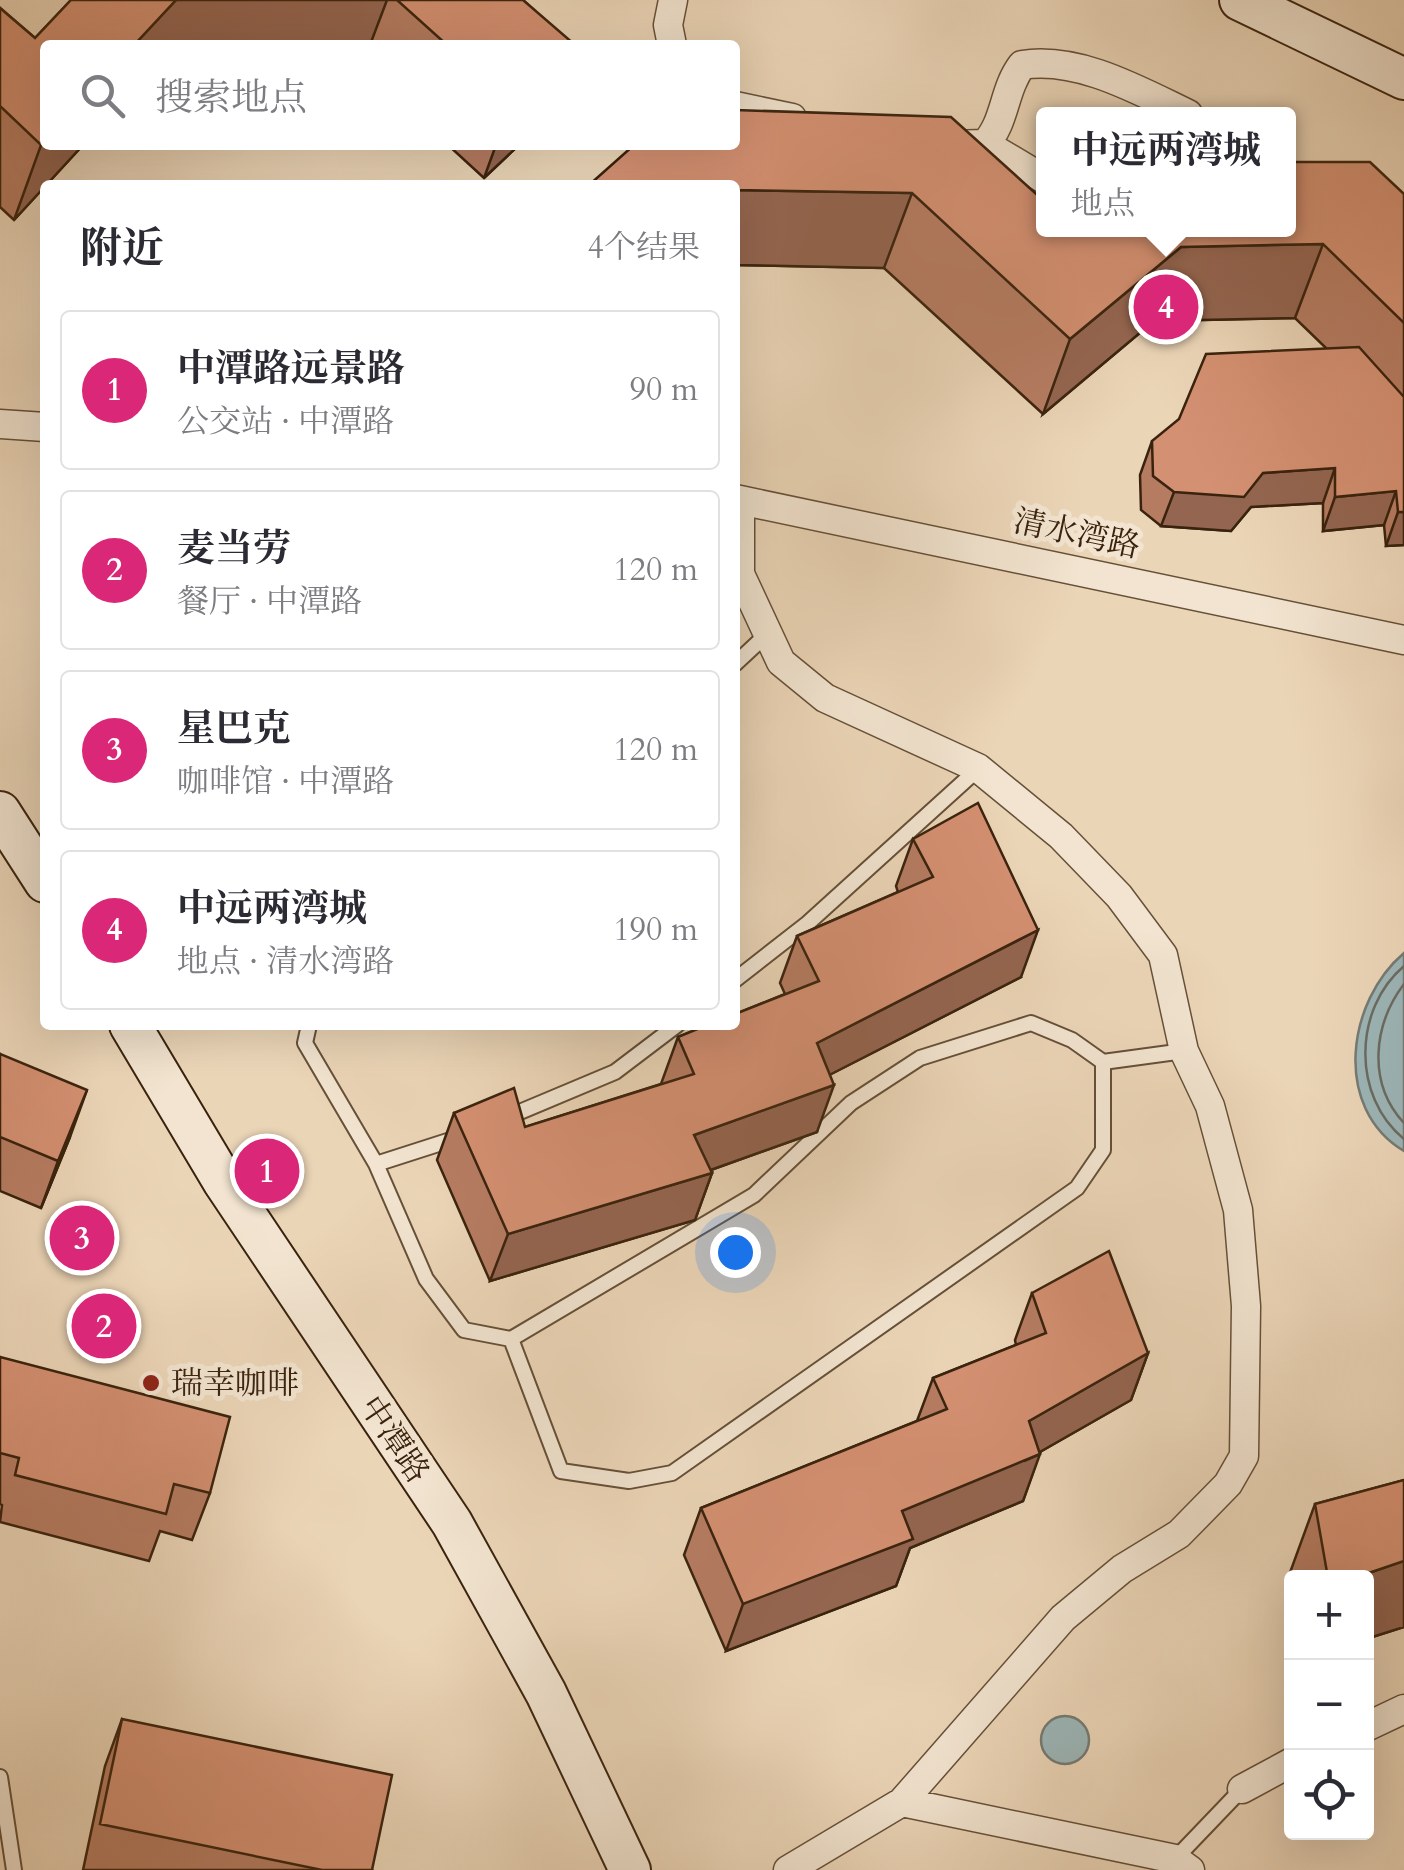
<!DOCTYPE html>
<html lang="zh">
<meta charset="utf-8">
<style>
body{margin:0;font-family:Cardo,"Noto Serif SC",serif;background:#f7f7f7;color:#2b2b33}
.controls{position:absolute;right:30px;bottom:30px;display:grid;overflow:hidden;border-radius:10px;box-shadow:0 10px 40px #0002}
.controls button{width:90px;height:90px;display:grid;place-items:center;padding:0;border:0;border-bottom:2px solid #e1e1e2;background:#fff;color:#2b2b33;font:50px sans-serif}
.you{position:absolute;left:735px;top:1252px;width:35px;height:35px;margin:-25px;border:8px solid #fff;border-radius:50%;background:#1a73e8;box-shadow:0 0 0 15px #1a73e833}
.badge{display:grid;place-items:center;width:65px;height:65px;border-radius:50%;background:#db2777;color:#fff;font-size:32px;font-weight:700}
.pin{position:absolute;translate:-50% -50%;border:5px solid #fff;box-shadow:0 2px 10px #0006}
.popup{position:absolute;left:1036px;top:107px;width:260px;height:130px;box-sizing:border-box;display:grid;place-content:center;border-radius:10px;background:#fff;filter:drop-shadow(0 2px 8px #0005);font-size:32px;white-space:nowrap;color:#7c7c81}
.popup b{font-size:38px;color:#2b2b33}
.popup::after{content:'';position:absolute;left:50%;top:100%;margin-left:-20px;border:20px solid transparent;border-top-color:#fff}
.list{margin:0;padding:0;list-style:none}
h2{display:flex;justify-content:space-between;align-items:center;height:130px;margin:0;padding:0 40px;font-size:42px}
h2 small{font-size:32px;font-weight:400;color:#7c7c81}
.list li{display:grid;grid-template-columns:65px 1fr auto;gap:30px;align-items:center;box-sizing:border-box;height:160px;margin:0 20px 20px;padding:0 20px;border:2px solid #e1e1e2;border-radius:10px}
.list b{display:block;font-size:38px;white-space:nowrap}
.list p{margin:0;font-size:32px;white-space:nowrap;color:#7c7c81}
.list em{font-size:32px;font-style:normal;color:#7c7c81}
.icon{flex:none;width:55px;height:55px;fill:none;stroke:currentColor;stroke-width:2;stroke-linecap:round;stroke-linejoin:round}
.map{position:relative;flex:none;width:1404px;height:1870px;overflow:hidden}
.search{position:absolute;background:#fff;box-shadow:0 10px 40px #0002;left:40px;top:40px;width:700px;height:110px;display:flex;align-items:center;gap:25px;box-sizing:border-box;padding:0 35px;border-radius:10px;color:#7c7c81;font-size:38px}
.panel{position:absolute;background:#fff;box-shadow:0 10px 40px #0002;left:40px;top:180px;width:700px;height:850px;border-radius:10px}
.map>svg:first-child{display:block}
.water{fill:#9cb6b8;stroke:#757b74;stroke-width:2.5}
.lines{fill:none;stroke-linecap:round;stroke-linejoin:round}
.shore{stroke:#6b6c63;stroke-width:2.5}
.lane-casing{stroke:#665038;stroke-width:18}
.street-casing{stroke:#665038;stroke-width:31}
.secondary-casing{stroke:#3a230e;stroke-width:44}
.lane{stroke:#f2e4d0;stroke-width:14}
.street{stroke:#f2e4d0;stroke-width:28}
.secondary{stroke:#f2e4d0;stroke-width:40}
.wall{fill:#b67c62;stroke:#3a230e;stroke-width:2.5}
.shaded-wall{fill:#946550;stroke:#3a230e;stroke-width:2.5}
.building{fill:#d49072;stroke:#3a230e;stroke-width:2.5}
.poi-dot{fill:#8f2418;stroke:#f2e4d0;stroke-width:4}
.labels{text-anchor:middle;stroke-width:10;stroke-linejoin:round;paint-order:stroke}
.street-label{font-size:32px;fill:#3a230e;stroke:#f2e4d0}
.poi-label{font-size:32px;fill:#3a230e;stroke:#f2e4d0;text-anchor:start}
</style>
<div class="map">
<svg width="1404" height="1870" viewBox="0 0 1404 1870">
<rect width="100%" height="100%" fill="#ebd5b7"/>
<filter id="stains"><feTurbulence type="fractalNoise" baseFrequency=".002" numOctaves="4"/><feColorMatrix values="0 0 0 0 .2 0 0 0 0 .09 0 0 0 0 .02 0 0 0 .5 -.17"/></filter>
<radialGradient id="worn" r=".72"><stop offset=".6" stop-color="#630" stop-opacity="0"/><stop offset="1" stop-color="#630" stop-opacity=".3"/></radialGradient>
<!-- water -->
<path class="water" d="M1404,953V1151C1332,1108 1347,1001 1404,953Z
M1041 1740a24 24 0 1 1 48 0a24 24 0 1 1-48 0Z"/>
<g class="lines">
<!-- shore -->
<path class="shore" d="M1404,966C1353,1009 1352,1097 1404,1139
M1404,984C1373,1025 1367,1083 1404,1123"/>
<defs>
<path id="lane" d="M735,664L766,635
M735,980L808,923L978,769
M309,1025L305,1043L376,1164L426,1279L464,1330L511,1339L561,1471L629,1481L672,1473L1077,1188L1103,1150V1062L1184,1051
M503,1119L615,1072L677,1025
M376,1164L460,1137
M511,1339L754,1195L851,1103L920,1058L1031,1023L1072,1040L1103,1062
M0,1777L14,1870
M1175,1859L1242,1789"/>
<path id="street" d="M672,45L668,25L673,0
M735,106L792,118
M985,144L1044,179
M947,145L985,144C1006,122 1003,90 1022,65C1078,56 1138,90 1188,114
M0,424L45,427
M735,499L1404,640
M740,500V574L781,662L825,698L978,768L1061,836L1119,896L1163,955L1184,1051L1210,1106L1238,1210L1246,1306L1244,1456L1228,1484L1179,1534L1122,1569L1063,1618L902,1802
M1366,1727L1404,1709
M1242,1789L1292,1762
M788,1870L902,1802L1175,1859L1190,1870"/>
<path id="secondary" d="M1240,0L1404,79
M0,812L45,882
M130,1025L223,1181L452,1523L546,1693L630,1870"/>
</defs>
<!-- lane casing -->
<use href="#lane" class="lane-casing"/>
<!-- street casing -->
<use href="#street" class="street-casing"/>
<!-- secondary casing -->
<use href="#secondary" class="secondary-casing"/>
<!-- lane -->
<use href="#lane" class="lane"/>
<!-- street -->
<use href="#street" class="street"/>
<!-- secondary -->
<use href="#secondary" class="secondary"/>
</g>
<!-- wall -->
<path class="wall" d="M71,0H523L573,45H45L83,145L14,220L0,207V8L35,38Z
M448,145H519L484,178Z
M735,145L1044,230L1404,194V545L1386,546L1384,525L1323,531V503L1251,507L1231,531L1161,526L1141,510L1140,475L1152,441L1326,348L1295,318L1154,321L1043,414L884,268L735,265Z
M913,839L1021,977L829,1075L817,1132L711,1170L712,1173L695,1220L490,1281L437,1160L454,1113L525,1127L661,1084L678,1037L785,994L780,983L797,936L898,892L896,886Z
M0,1054L70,1137L41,1208L0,1191Z
M1032,1293L1148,1353L1131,1400L1040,1452L1023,1501L910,1548L896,1586L726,1651L684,1555L701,1508L917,1421L933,1378L1016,1345L1015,1340Z
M0,1357L210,1493L192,1540L160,1531L149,1561L0,1522L2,1505L0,1504Z
M1404,1480V1627L1366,1639V1578H1292V1600L1288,1578L1315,1504Z
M122,1719L372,1870H83L105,1766Z"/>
<!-- shaded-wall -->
<path class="shaded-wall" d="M176,0H387L370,45H134Z
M45,140V145H83L14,220L41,145Z
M496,145H519L484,178Z
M735,190L912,193L884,268L735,265Z
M1323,244L1295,318L1154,321L1043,414L1070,339L1181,247Z
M1335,468L1323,503L1251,507L1231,531L1161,526L1174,492L1263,473Z
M1396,491L1384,525L1323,531L1335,497Z
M1398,512H1404V545L1386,546Z
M1038,930L1021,977L800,1090L817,1043Z
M834,1085L817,1132L677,1182L694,1135Z
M87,1090L70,1137L41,1208L58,1161Z
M712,1173L695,1220L490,1281L508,1234Z
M1148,1353L1131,1400L1024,1461L1040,1454L1023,1501L910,1548L896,1586L726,1651L743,1604L902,1511L1029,1421Z
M1404,1561V1627L1366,1639V1578H1354Z"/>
<!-- building -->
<path class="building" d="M71,0H176L134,45H45V140L41,145L0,106V8L35,38Z
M397,0H523L574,44L447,45Z
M735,110L951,117L1044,201V230H1288V162H1370L1404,194V323L1323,244L1181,247L1070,339L912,193L735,190V185H589L634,145H735Z
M1359,347L1404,397V512H1398L1396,491L1335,497V468L1263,473L1244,497L1174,492L1153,476L1152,441L1179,419L1206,354Z
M978,803L1038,930L817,1043L834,1085L694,1135L712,1173L508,1234L454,1113L514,1088L525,1127L694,1074L678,1037L707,1025H735V1014L819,981L797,936L933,877L913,839Z
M0,1054L87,1090L58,1161L0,1137Z
M1109,1251L1148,1353L1029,1421L1040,1454L902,1511L913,1539L743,1604L701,1508L947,1409L933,1378L1046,1333L1032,1293Z
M0,1357L230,1417L210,1493L174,1484L166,1514L15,1475L19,1458L0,1453Z
M1404,1480V1561L1354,1578H1328L1315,1504Z
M122,1719L392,1775L372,1870H322L100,1824Z"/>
<!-- markers -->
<circle class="poi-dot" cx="151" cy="1383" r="10"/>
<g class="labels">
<!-- street labels -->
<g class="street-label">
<text transform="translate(1077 533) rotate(12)" y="11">清水湾路</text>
<text transform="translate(395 1439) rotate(56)" y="11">中潭路</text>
</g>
<!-- poi labels -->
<g class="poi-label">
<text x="171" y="1394">瑞幸咖啡</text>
</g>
</g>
<rect width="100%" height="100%" filter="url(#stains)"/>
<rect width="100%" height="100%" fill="url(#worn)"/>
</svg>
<div class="controls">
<button>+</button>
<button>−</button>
<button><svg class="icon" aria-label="locate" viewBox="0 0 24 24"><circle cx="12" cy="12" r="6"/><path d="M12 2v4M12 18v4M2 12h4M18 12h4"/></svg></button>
</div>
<div class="you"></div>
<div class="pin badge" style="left:267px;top:1171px">1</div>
<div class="pin badge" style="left:104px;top:1326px">2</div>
<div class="pin badge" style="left:82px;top:1238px">3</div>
<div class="pin badge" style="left:1166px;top:307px">4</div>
<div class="popup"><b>中远两湾城</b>地点</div>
<div class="search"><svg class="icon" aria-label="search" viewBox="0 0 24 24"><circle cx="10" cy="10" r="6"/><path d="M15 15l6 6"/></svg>搜索地点</div>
<section class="panel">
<h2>附近<small>4个结果</small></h2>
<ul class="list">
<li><span class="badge">1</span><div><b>中潭路远景路</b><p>公交站 · 中潭路</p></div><em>90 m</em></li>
<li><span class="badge">2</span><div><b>麦当劳</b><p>餐厅 · 中潭路</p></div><em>120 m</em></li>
<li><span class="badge">3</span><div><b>星巴克</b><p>咖啡馆 · 中潭路</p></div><em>120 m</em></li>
<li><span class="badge">4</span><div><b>中远两湾城</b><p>地点 · 清水湾路</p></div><em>190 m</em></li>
</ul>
</section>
</div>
